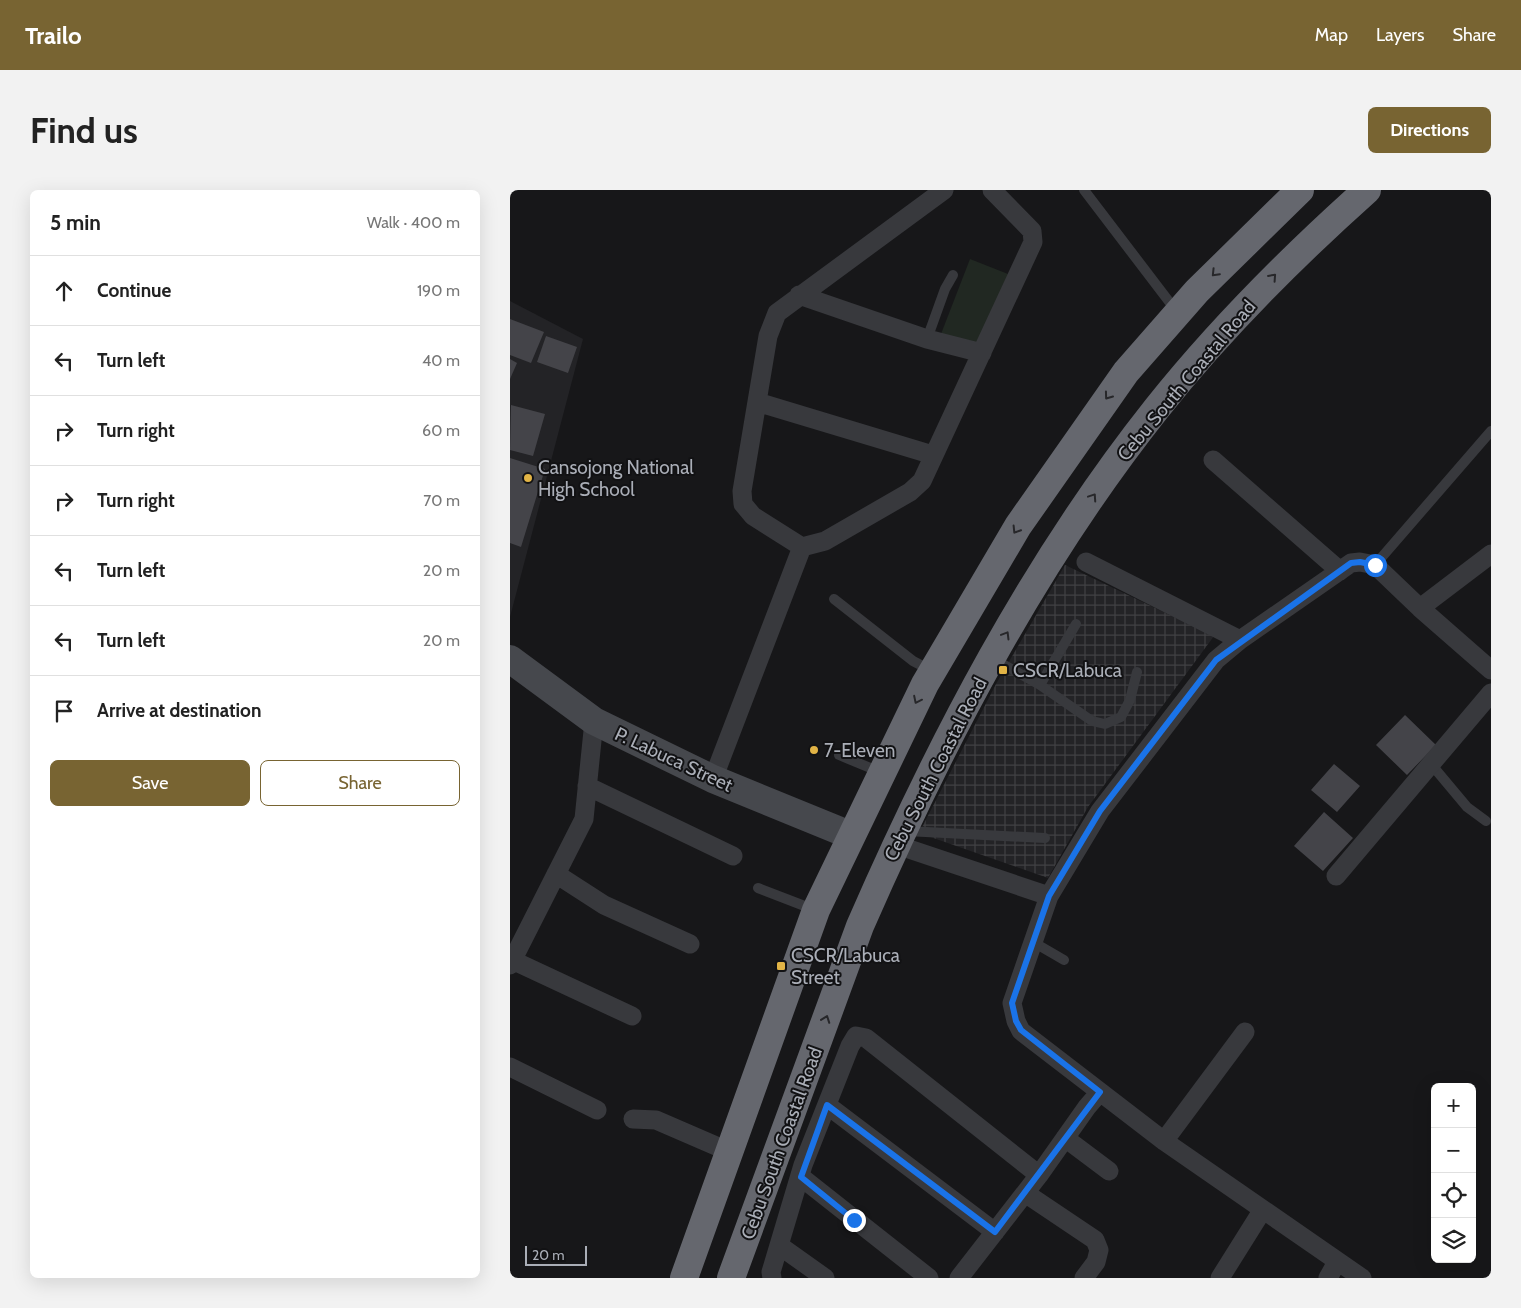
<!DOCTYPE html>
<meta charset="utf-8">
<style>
body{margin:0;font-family:Cabin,sans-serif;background:#f2f2f2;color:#222}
.controls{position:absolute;right:15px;bottom:15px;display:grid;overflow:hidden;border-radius:8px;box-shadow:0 5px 20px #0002}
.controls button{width:45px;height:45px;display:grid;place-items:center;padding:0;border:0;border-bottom:1px solid #e0e0e0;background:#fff;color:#222;font:25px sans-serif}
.scale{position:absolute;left:15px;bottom:12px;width:62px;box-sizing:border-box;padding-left:5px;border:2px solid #aaaeb7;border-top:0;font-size:14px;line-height:18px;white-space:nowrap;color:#aaaeb7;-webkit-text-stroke:4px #121214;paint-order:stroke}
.stop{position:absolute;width:15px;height:15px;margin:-11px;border:4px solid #1a73e8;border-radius:50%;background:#fff}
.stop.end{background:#1a73e8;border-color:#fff;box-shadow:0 1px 5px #0008}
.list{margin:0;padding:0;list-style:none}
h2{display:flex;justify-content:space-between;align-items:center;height:65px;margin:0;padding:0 20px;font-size:21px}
h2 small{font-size:16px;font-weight:400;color:#767676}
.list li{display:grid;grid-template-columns:32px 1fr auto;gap:15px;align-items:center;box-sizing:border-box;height:70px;padding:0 20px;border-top:1px solid #e0e0e0}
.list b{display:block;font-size:19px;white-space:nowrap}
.list em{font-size:16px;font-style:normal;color:#767676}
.actions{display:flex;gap:10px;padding:15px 20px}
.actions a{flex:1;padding:11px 0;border:1px solid #786432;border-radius:8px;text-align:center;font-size:18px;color:#786432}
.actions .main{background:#786432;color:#fff}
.icon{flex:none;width:28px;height:28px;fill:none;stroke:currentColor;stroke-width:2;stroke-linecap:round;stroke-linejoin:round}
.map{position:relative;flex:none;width:981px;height:1088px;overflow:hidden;border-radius:8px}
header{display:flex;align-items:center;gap:30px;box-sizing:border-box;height:70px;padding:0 25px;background:#786432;color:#fff}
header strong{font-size:24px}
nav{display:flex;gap:28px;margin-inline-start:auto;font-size:18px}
.intro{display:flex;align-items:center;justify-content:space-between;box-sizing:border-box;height:120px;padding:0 30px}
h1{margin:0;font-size:35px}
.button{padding:12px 22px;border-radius:8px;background:#786432;color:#fff;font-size:18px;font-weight:700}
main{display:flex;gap:30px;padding:0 30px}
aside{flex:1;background:#fff;border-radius:8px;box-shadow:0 5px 20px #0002}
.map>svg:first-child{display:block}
.built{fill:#232326}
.industrial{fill:url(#industrial-grid)}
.grass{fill:#212822}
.building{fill:#444449}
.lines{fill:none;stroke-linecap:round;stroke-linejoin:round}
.lane{stroke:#38393d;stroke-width:10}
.street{stroke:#38393d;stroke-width:19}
.secondary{stroke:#46484d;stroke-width:28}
.highway{stroke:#65676e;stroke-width:28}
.oneway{stroke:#27272a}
.route{stroke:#1a73e8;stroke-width:6}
.poi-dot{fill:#e2b446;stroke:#121214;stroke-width:2}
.labels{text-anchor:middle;stroke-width:4;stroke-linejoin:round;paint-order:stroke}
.street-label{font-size:19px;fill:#aaaeb7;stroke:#121214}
.poi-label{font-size:19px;fill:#aaaeb7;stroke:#121214;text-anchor:start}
</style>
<header>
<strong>Trailo</strong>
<nav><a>Map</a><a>Layers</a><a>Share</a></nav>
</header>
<div class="intro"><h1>Find us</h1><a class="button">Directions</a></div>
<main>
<aside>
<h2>5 min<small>Walk · 400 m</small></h2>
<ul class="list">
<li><svg class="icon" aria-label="ahead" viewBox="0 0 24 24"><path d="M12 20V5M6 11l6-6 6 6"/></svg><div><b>Continue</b></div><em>190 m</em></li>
<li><svg class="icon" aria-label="left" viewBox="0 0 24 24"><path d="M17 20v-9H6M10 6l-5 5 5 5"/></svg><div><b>Turn left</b></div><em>40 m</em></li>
<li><svg class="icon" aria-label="right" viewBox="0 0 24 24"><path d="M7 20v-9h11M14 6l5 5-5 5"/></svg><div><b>Turn right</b></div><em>60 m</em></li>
<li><svg class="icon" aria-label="right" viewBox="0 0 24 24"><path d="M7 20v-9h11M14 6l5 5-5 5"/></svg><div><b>Turn right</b></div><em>70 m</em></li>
<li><svg class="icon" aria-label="left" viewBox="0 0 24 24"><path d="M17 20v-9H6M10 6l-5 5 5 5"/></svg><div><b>Turn left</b></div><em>20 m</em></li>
<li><svg class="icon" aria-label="left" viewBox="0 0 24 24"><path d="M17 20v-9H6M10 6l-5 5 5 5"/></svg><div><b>Turn left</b></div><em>20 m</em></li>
<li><svg class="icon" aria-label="arrive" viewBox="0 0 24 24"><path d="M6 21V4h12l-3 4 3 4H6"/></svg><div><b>Arrive at destination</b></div></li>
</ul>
<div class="actions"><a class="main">Save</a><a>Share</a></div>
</aside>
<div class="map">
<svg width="981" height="1088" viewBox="0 0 981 1088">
<defs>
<pattern id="industrial-grid" width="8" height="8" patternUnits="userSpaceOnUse" patternTransform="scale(1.25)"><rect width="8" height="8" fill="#232326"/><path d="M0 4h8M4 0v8" fill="none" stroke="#404043"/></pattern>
</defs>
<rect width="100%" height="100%" fill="#171719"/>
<!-- built -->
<path class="built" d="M0,111L73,149L0,427Z"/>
<!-- industrial -->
<path class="industrial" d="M555,375L704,446L578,617L538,688L409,643L486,494Z"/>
<!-- grass -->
<path class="grass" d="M460,69L498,84L469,159L431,144Z"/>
<!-- building -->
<path class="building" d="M0,129L34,142L21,173L0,165Z
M36,146L67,157L58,183L27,172Z
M0,169L7,173L0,189Z
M1,215L35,224L23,266L0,260Z
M0,268L35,279L11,357L0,353Z
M895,525L926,555L897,585L866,555Z
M824,574L850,596L827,622L801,600Z
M814,622L843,648L813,681L784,656Z"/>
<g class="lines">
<!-- lane -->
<path class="lane" d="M574,0L667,122
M417,149L435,99L443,85
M865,375L981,241
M324,409L403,471L422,481
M482,468L530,495L582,531L595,534L611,527L620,510L627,482
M530,495L566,434
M329,565L370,582
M921,574L957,617L976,631
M396,641L535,648
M248,698L305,720
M523,752L554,770"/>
<!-- street -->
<path class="street" d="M289,105L417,149L472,163
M247,212L423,265
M703,270L830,381
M292,357L243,326L233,314L232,301L258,146L267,123L434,0
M576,372L730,450
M910,418L981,364
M203,589L292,357L315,351L400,302L412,291L523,52L522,41L482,0
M77,596L223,666
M387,655L539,706
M46,684L94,715L180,754
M826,686L981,503
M2,770L122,826
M0,775L74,629L84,531
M0,877L87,920
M317,915L485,1042
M123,929L146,930L220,962
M555,948L599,981
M654,951L735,842
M291,987L419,1088
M515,1003L585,1050L589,1060L586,1072L574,1088
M270,1056L315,1088
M262,1088L261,1082L293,975L340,856L346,846L356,848L529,985
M449,1088L529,985L577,917L590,902
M710,1088L752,1021
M818,1088L827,1072
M852,1088L654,951L511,841L506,831L502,813L539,706L590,621L706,470L730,450L841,373L850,372L865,375L910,418L981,480"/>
<!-- secondary -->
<path class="secondary" d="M0,469L84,531L203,589L340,645"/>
<!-- highway -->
<path class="highway" d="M174,1088L306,720L415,494L508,336L616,182L687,101L790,0
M221,1088L350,736C429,555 523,374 647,218C710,139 782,67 857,0"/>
</g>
<!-- one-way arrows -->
<defs><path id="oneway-chevron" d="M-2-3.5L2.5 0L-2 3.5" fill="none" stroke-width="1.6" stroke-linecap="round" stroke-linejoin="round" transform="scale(1.25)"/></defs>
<g class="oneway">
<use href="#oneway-chevron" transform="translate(705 83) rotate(134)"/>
<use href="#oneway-chevron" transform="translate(763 87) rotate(-48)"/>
<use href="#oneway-chevron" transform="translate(598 206) rotate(126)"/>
<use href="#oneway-chevron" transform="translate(583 307) rotate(-56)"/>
<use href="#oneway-chevron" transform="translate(506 340) rotate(122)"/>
<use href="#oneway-chevron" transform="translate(496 445) rotate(-59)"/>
<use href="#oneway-chevron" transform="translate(407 510) rotate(116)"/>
<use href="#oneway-chevron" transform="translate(316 829) rotate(-70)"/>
</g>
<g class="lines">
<!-- route -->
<path class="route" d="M344,1030L291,987L317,915L485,1042L590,902L511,840L506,831L502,813L539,706L590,621L706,470L841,373L850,372L865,375"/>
</g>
<!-- markers -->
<g class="poi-dot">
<circle cx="18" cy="288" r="5"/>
<rect x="488" y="475" width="10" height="10" rx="2.5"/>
<circle cx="304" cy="560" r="5"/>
<rect x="266" y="771" width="10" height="10" rx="2.5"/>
</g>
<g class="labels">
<!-- street labels -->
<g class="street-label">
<text transform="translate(676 190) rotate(-50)" y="7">Cebu South Coastal Road</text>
<text transform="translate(164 569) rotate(25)" y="7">P. Labuca Street</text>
<text transform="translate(425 579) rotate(-63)" y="7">Cebu South Coastal Road</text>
<text transform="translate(271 953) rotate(-70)" y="7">Cebu South Coastal Road</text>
</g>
<!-- poi labels -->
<g class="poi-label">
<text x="28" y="284">Cansojong National<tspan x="28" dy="22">High School</tspan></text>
<text x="503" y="487">CSCR/Labuca</text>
<text x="314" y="567">7-Eleven</text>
<text x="281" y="772">CSCR/Labuca<tspan x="281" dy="22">Street</tspan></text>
</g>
</g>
</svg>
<div class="controls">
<button>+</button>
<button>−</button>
<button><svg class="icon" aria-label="locate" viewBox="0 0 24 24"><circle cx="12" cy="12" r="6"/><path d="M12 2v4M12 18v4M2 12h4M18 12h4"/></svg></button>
<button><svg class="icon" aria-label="layers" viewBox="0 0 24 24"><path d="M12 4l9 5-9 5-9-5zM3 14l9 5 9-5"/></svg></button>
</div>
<div class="scale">20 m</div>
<div class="stop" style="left:865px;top:375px"></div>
<div class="stop end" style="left:344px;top:1030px"></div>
</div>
</main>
